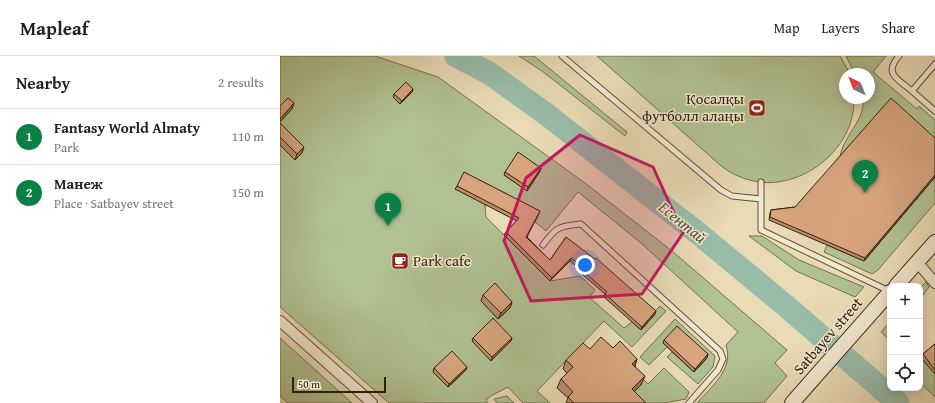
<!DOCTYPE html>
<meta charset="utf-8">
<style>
body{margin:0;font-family:"Gentium Book Plus",serif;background:#f6f6f6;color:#222}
.controls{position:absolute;right:12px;bottom:12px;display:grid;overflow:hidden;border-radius:8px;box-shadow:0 2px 10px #0003}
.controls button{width:36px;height:36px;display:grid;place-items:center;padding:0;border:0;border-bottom:1px solid #e0e0e0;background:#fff;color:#222;font:20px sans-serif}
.compass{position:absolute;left:559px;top:12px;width:36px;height:36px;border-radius:50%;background:#fff;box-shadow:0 2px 10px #0003;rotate:317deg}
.scale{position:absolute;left:12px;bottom:10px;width:94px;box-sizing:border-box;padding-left:4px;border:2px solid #32210a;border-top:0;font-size:11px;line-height:14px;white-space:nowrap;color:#32210a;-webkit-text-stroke:3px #f1e8d0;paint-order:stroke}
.you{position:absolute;left:305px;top:209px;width:14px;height:14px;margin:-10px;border:3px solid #fff;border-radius:50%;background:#1a73e8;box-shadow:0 0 0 6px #1a73e833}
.badge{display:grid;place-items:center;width:26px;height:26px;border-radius:50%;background:#0b8043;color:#fff;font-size:13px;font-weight:700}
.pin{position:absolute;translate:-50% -33px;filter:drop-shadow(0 1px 2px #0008)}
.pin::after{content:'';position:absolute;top:21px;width:14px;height:12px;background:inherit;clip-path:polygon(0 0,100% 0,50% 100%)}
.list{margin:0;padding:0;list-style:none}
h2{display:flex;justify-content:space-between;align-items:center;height:52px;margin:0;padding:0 16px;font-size:17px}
h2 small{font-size:13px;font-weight:400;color:#767676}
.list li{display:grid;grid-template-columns:26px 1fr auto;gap:12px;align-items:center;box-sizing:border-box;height:56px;padding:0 16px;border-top:1px solid #e0e0e0}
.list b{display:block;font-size:15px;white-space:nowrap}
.list p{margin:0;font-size:13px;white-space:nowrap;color:#767676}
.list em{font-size:13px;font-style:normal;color:#767676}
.icon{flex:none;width:22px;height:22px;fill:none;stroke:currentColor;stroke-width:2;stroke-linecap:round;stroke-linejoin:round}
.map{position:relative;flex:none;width:655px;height:347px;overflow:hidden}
header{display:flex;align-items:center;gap:24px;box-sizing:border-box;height:56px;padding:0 20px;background:#fff;border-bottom:1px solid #e0e0e0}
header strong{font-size:19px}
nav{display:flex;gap:22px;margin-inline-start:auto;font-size:14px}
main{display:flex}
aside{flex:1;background:#fff}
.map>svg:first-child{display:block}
.green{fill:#b1c192;stroke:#72714e}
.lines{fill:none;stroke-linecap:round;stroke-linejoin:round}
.river{stroke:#99bca9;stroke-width:23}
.service-casing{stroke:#605035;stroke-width:7}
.minor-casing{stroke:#605035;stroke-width:12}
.secondary-casing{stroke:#32210a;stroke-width:16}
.service{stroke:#f1e8d0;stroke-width:5}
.minor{stroke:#f1e8d0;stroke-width:10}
.secondary{stroke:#f1e8d0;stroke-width:14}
.wall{fill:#ba8e6c;stroke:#32210a}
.shaded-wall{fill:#977458;stroke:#32210a}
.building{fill:#d8a57e;stroke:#32210a}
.marked{fill:#c2185b;fill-opacity:0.2;stroke:#c2185b;stroke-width:3;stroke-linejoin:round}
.labels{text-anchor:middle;stroke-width:3;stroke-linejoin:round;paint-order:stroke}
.poi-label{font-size:15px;fill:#32210a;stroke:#f1e8d0;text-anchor:end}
.street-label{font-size:15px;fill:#32210a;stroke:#f1e8d0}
.water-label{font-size:16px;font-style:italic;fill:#51503a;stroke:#f1e8d0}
</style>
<header>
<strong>Mapleaf</strong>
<nav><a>Map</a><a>Layers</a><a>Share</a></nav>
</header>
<main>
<aside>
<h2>Nearby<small>2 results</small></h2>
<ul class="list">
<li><span class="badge">1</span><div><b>Fantasy World Almaty</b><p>Park</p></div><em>110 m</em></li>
<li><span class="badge">2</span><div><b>Манеж</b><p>Place · Satbayev street</p></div><em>150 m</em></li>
</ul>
</aside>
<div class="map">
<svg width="655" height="347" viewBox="0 0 655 347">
<rect width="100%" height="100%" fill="#e9dbb6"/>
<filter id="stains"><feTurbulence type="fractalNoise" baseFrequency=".005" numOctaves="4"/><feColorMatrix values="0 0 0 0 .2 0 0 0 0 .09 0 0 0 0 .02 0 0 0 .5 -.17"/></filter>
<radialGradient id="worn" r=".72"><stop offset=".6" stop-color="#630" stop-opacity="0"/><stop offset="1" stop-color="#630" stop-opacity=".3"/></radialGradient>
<!-- green -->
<path class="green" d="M0,0H95L158,21L305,127L392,195L507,294L495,307L507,320L484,347H417C432,330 454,313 446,289L458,276L361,187L298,136L266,175L255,166L259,158L205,149L206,161L270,225L300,220L315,234L309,241L344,272L352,266L361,274L375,258V255L380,250L386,255L352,291L324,265L257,335L270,347H243L228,331L211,340L206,344L208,347H109L0,251Z
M239,0H254L347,76L345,80L262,15Z
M317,0H560L570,18H565V42H574C576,90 526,132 479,126C465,124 451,118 440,109Z
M566,0H606L593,16L637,53L639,50L655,64V86L560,102C562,80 586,65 583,42H589V18H575Z
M655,121V147L598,214L592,218L544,196L547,189L584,205Z
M469,180H482L519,204L584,231L575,241L516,215Z
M646,226L649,231L640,243V232Z
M395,263L435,300L433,311L418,328L387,301L392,296L414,316L387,291L369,309L360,301Z
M610,266V284L601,276Z
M0,282L72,347H8L0,340Z
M640,298L655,318V341L640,327Z
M384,312L409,336L406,343L384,347H353L348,342L353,313L368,328Z
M227,340L234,347H217L214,343Z"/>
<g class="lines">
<!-- river -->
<path class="river" d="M176,0L209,17L266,58L419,178L506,250L618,347"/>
<defs>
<path id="service" d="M282,0L441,134L452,140L481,143
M619,0C603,18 618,23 632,35
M655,8L632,35L655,55
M481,126V174L609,235
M263,189C276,171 279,170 301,168L440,295L443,303L438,314L409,347"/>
<path id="minor" d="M637,206L655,227
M0,265L92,347"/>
<path id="secondary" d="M616,230L655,186
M512,347L610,236"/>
</defs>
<!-- service casing -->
<use href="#service" class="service-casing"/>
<!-- minor casing -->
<use href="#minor" class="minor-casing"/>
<!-- secondary casing -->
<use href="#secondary" class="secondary-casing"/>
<!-- service -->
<use href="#service" class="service"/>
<!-- minor -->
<use href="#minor" class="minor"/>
<!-- secondary -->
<use href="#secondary" class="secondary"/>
</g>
<!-- wall -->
<path class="wall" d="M133,33L132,36L120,48L113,41L114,38Z
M0,67L22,97L15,104L0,89Z
M655,82V121L584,205L489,164L490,157L491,154L515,151Z
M261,112L260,115L247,135L224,119L225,116Z
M177,130L260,155L247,181L270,204L286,181L375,258L361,274L324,241L325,238L303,219L304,216L290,205L270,225L224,179L226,176L237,165L175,133Z
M203,239L232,246L230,252L218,263L201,245Z
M193,282H232L231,285L211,305L192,285Z
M384,284L427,302L414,316L383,287Z
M655,288V318L641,302L643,298Z
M333,292L357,303L355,310L361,329L354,336L366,347H286L288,342L277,332L281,323L287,317L283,313L286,304L310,293Z
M154,312L186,314L168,331L153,316Z"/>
<!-- shaded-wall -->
<path class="shaded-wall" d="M133,33L132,36L120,48L122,45Z
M14,47L12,53L0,66V63Z
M24,91L22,97L15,104L17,98Z
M261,112L260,115L247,135L248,131Z
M655,119V121L584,205L585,202Z
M291,202L290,205L270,225L272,222Z
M232,246L230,252L218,263L221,257Z
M376,255L375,258L361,274L362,271Z
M232,282L231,285L211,305L212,301Z
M428,298L427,302L414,316L415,313Z
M357,303L354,312L352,308Z
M187,311L186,314L168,331L169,328Z
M365,320L361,329L348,342L352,333Z"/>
<!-- building -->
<path class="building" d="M126,26L133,33L122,45L114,38Z
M8,42L14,47L0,63V50Z
M611,42L655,82V119L585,202L490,161L491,154L515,151Z
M0,67L24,91L17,98L0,81Z
M238,96L261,112L248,131L225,116Z
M184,116L260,155L246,181L270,204L286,181L315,203L316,202L376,255L362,271L325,238L327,236L304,216L306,213L291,202L272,222L226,176L239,162L177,130Z
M215,227L232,246L221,257L203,239Z
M213,262L232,282L212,301L193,282Z
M397,270L428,298L415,313L384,284Z
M321,281L333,292L340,285L357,303L352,308L365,320L352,333L366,347H294L288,341L293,336L281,323L293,311L286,304L303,287L310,293Z
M655,288V314L643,298Z
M172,295L187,311L169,328L154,312Z"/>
<!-- marked area -->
<path class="marked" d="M300,79L373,111L403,177L362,238L251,245L224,185L246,122Z"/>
<!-- icons -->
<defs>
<symbol id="stadium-square" viewBox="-11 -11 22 22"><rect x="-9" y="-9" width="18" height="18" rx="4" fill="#8f2418" stroke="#f1e8d0"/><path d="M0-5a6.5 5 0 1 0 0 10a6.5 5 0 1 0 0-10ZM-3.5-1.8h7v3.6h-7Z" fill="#fff"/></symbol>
<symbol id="cafe-square" viewBox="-11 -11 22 22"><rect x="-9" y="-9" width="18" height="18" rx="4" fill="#8f2418" stroke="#f1e8d0"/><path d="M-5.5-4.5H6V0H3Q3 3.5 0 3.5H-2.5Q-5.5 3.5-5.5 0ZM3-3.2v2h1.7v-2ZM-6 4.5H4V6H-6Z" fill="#fff"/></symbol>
</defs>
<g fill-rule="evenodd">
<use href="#stadium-square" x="467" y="42" width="20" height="20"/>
<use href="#cafe-square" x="110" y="195" width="20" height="20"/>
</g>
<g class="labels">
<!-- poi labels -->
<g class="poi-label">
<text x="464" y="48">Қосалқы<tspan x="464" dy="17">футболл алаңы</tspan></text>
<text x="133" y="210" text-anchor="start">Park cafe</text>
</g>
<!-- street labels -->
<g class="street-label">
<text transform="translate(548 280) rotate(-49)" y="5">Satbayev street</text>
</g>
<!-- water labels -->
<g class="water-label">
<text transform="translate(403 166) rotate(39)" y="6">Есентай</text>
</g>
</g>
<rect width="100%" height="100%" filter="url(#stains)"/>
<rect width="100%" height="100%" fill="url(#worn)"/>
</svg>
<div class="controls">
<button>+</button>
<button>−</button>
<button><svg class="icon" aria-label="locate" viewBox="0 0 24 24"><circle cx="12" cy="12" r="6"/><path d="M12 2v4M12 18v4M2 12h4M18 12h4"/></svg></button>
</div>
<svg class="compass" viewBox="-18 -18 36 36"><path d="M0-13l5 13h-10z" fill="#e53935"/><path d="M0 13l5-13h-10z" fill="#767676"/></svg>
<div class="scale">50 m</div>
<div class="you"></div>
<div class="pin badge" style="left:108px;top:170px">1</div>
<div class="pin badge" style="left:585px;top:137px">2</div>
</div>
</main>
